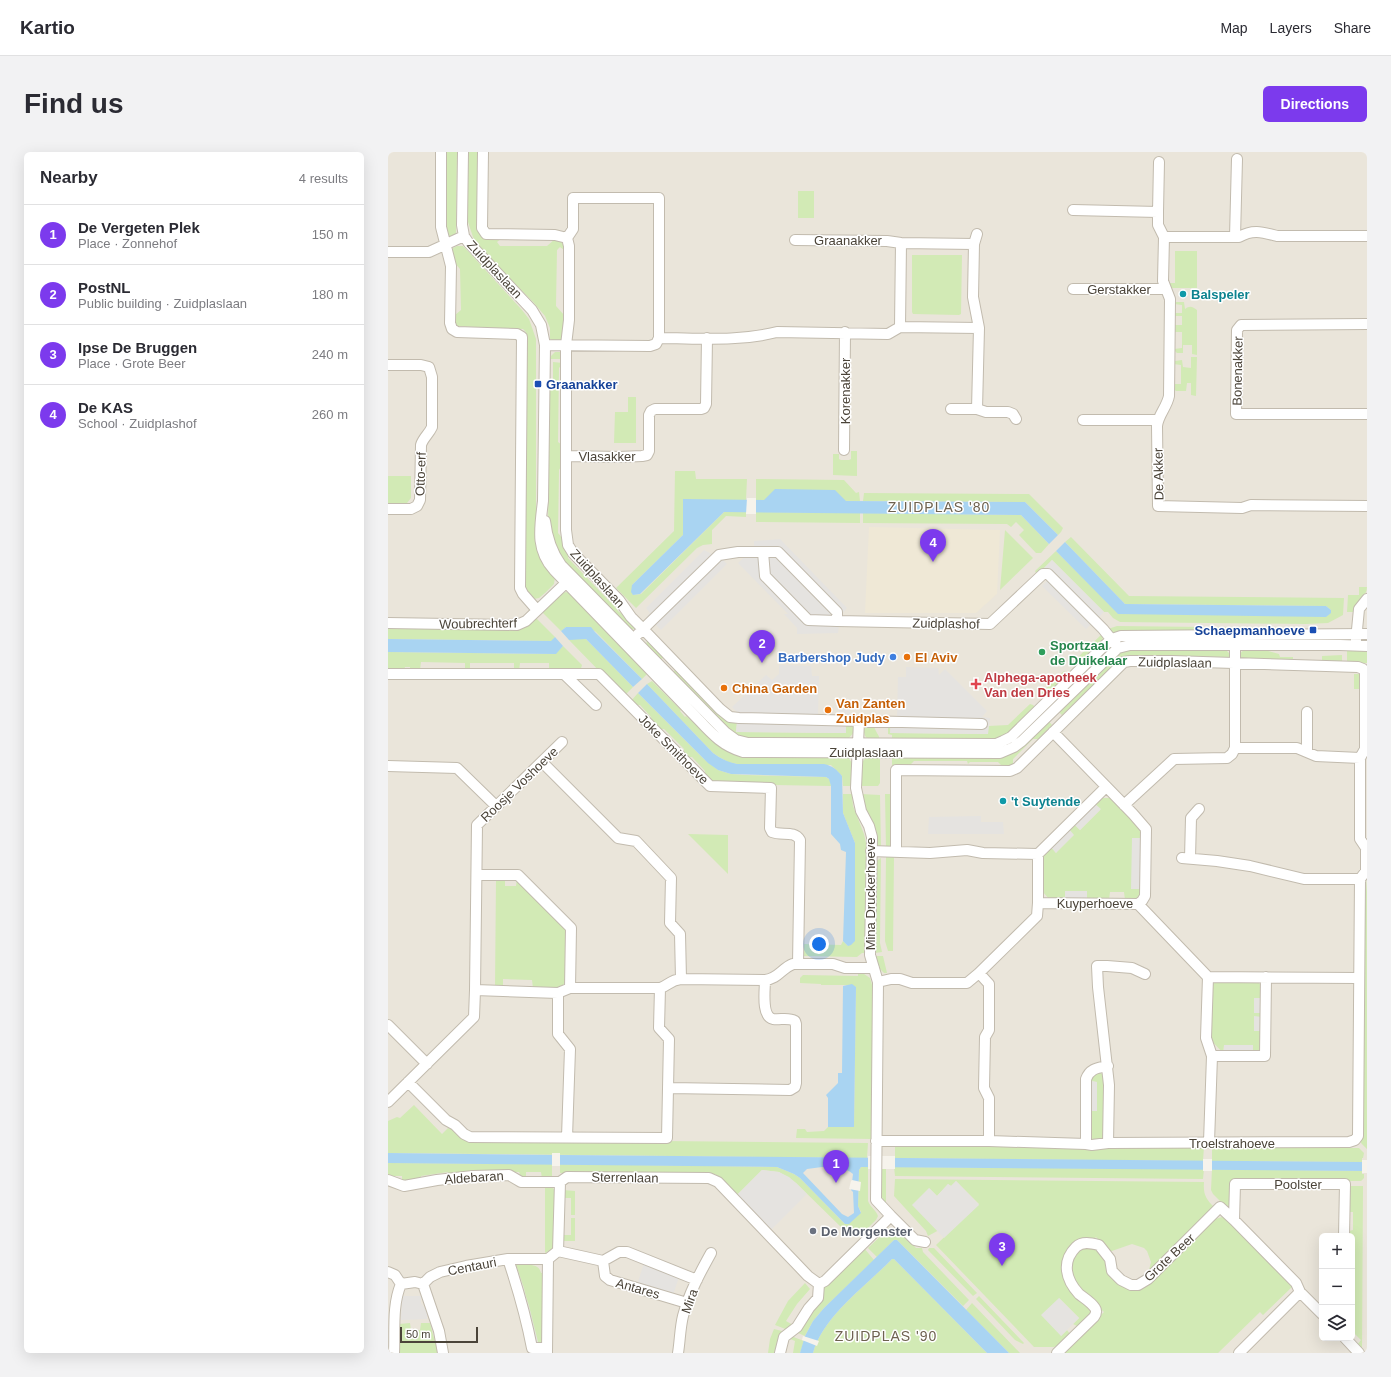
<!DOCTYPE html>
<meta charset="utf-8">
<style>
body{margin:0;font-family:Arial,sans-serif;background:#f2f2f3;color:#2b2b33}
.controls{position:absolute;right:12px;bottom:12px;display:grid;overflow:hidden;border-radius:6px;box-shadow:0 4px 16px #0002}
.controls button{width:36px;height:36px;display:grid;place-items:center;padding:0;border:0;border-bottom:1px solid #e1e1e2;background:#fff;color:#2b2b33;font:20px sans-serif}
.scale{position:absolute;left:12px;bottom:10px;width:78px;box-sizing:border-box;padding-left:4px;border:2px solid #4b4439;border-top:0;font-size:11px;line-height:14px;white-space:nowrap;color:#4b4439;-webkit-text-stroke:3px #fff;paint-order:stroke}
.you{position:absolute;left:431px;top:792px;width:14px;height:14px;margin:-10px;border:3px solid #fff;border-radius:50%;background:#1a73e8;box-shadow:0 0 0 6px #1a73e833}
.badge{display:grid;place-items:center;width:26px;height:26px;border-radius:50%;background:#7c3aed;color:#fff;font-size:13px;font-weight:700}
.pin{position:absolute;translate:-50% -33px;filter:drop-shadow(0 1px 2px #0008)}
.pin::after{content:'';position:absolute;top:21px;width:14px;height:12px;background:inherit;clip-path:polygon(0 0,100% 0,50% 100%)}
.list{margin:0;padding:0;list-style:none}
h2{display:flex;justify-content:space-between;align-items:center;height:52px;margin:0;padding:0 16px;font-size:17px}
h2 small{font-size:13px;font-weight:400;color:#7c7c81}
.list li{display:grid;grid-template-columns:26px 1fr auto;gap:12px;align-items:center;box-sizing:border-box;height:60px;padding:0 16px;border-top:1px solid #e1e1e2}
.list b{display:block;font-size:15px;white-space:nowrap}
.list p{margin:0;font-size:13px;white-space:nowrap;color:#7c7c81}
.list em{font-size:13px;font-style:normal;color:#7c7c81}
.icon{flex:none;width:22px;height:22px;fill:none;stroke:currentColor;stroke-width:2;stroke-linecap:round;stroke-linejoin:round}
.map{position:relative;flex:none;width:979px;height:1201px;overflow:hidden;border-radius:6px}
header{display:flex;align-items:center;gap:24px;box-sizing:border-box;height:56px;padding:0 20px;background:#fff;border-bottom:1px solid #e1e1e2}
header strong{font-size:19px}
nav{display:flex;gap:22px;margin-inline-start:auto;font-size:14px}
.intro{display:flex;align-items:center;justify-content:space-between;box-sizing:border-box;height:96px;padding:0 24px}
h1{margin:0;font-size:28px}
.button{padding:10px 18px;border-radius:6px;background:#7c3aed;color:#fff;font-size:14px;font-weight:700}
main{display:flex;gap:24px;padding:0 24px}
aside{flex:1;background:#fff;border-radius:6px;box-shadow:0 4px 16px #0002}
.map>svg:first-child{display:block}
.residential{fill:#eae5da;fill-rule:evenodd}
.education{fill:#efe8d6}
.green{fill:#d2eab5}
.parking{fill:#e5e3e0}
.water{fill:#a9d4f2;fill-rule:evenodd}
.pier{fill:#f6f3ec}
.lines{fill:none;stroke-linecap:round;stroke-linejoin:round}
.minor-casing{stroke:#c2bbae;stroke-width:12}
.minor{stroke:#fff;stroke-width:10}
.culture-dot{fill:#0f9aa8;stroke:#fff;stroke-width:1.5}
.transit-dot{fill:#1a4fb4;stroke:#fff;stroke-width:1.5}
.leisure-dot{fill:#2e9e5b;stroke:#fff;stroke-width:1.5}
.shop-dot{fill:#3f7fe0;stroke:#fff;stroke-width:1.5}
.food-dot{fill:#e8710a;stroke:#fff;stroke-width:1.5}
.health-dot{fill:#e0444e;stroke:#fff;stroke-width:1.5}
.worship-dot{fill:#6b7280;stroke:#fff;stroke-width:1.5}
.labels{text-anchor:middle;stroke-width:3;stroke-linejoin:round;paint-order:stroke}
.street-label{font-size:13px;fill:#4b4439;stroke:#fff}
.culture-label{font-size:13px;font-weight:bold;fill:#0d838f;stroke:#fff;text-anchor:start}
.transit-label{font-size:13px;font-weight:bold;fill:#164399;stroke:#fff;text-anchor:start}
.leisure-label{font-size:13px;font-weight:bold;fill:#27864d;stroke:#fff;text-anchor:start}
.shop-label{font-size:13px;font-weight:bold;fill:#366cbe;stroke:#fff;text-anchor:end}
.food-label{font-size:13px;font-weight:bold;fill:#c56008;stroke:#fff;text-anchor:start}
.health-label{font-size:13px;font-weight:bold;fill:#be3a42;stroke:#fff;text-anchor:start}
.worship-label{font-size:13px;font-weight:bold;fill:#5b616d;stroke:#fff;text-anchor:start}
.neighbourhood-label{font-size:14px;letter-spacing:1px;fill:#6e6250;stroke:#fff}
</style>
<header>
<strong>Kartio</strong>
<nav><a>Map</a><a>Layers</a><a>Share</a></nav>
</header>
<div class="intro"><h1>Find us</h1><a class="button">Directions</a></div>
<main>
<aside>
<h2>Nearby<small>4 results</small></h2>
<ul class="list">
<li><span class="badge">1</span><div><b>De Vergeten Plek</b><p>Place · Zonnehof</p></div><em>150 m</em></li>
<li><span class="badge">2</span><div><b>PostNL</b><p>Public building · Zuidplaslaan</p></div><em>180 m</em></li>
<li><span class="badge">3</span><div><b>Ipse De Bruggen</b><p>Place · Grote Beer</p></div><em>240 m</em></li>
<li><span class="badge">4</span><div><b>De KAS</b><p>School · Zuidplashof</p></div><em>260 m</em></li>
</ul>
</aside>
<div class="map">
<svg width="979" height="1201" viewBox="0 0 979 1201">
<rect width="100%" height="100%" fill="#f6f3ec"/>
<!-- residential -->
<path class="residential" d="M0,0H979V1201H0ZM934,1084H964V1186H934Z"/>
<!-- education -->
<path class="education" d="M481,375L612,378L609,442L588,461H477Z"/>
<!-- green -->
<path class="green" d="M59,0H69L68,82L62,85L59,84L56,69L59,65Z
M80,0H92L91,79L114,86L109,90L112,94H159L167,87C174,89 176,91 176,98L172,95L169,98L168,154L176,163L175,187L169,190L162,187V176L157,164L146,151L91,95L85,85L80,70Z
M410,39H426V66H410Z
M69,94H75L80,99L134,158L141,167L148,187V382L167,425L166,432L157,441L151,446L146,447L139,439L136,432L138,180L135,177L65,174L67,163L73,158L72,117L65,109L64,98L65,96Z
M787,99H809V136H781L779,131H787Z
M524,103H574L573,162L571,163L525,162L524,160Z
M786,150H796L797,157C802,153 805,155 809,158V203L804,202V193H795V201H789L786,198V197L794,196V180H786V173H794V164H786V161H794V153L786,152Z
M167,200H172L174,201L175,207H162L163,204Z
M803,205H809L808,244L803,243V231H799L798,239H788L785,236L786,232H793V213L785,212L787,209L794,208L795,215L803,216Z
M165,210L175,211L171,216L170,290L174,293V313L171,318L170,381C176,387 180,397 180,406L227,455L231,460L236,462L248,476L245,477H242L169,402L160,372L162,238H165Z
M240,245H248V291H226L227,260H240Z
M463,299H469V324L445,323V302H451V307L453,308H461L463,307Z
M287,319H307L308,327H359L358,348H296L295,383L244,433L245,443L253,442L336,360H358V365L338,364L324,378V392L315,393L309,396L248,456L228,436L286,379Z
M0,324H23V346L19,351L0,352Z
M368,327L456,328L468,341L471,340L472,349L368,348Z
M476,341L641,342L675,376L673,380L670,383L637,350L475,349Z
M368,360L472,361V371L368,370Z
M475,361L633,363L661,392L653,401H648L631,383L636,378L628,370L623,375L619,372L475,371Z
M617,378L645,406L612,438Z
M683,385L741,444L956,446L955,463L940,471L918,472L732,470L725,466L720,460H716L664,408L649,423L647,419L668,399L731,462L943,458L938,454L737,452L677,390Z
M971,435H979C979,445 968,451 966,460H959L960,443H971Z
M178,440L183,442L260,521L254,527L208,480L205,478L178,475L173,479L154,460L172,442Z
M148,466L167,485L164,489L0,487V476L127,477Z
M729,474L912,476V480L726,481L720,477Z
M714,482L715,488L714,491L701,505L691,509L688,507Z
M182,487H198L245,535L238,542L217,525L181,488Z
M259,488L276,505L271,509L258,496Z
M175,494L194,513L192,520H161V511H132L131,519H126V511H82V519H77V511L33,510L32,518H22V515H17L16,518H0V500L167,502Z
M869,496L891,502L892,505H905V508L854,507L851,505C853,496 861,497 869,496Z
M959,496L979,497V511H959Z
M736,497H837L841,501L842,505L751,504L733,507L674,563L669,558L721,507Z
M954,503V511H934V504Z
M288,517L349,569L348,580L458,581V573H464L467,579L460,587H359L347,583L285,520Z
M676,519L678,522L674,531L658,547L652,542Z
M966,522H971L973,523L974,537H966Z
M264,529L293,558L292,559L297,565L298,564L305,570L307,568L326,588L460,605L464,611V634H455L454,624L443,613L349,612L340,610L331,605L325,601L259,532Z
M250,541L316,607L330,618L343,622L358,623L438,625L442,628L443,634L387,633L323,629L317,625V619L304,605H298L296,602V597L276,577H271L264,569L263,565L252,553H247L243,549Z
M642,552L645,553L648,556L629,575L611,587L504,588V583L500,582V573H502L503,581L599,582L600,574L620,573Z
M659,567L664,573L650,587H645L625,607V612L619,614H614L610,610H582L580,612L579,609H526L522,613H504V604H607Z
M486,573C487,580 491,582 492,588L480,587L477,584L475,577L478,574Z
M480,604H492V631L490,634H473L474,610Z
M455,642H464L465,654L476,682L478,691L477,801H474L469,805L416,804V792L453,793L455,789L460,794L467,691L455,661Z
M473,642L492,643L493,696L487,692Z
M497,642H504L503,697H498Z
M713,646H725L754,677V686H744V737H753V741L747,748H737L736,740H722L721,748L699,747V739H677V747H661L655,740V702L663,695L668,701L681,677L686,672L692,678L712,658L707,652Z
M300,682L340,683V722Z
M498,705H506L505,799H500L497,789Z
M493,706L492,791L494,800L487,801L488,709Z
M979,725V997L973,991L976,771Z
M108,726H117V734H128L129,727L179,777L178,830L172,836H145L144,828L115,827V836L107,835Z
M487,804H495L499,821H496L492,817Z
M470,820H473L482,826L485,836L484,987L408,986L409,977H417L419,980L436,979L440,975L466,974L468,835L458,833H433V832L412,831V826L415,823L470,824Z
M829,829H869L874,834V895L868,901H865V893H836L835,901L821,886L825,832Z
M711,920L717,924V985L712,991H708L702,984V959H709V930L702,929V923Z
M26,953L54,982L60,976L66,978L76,987L480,991L479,1006L0,1001V969L9,965L12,966Z
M507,992L692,994L695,997L724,996L727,994L816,995L815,1009L507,1006Z
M824,995L971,996L976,1001L975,1006H974V1010L824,1009Z
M0,1011L164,1012V1027H154L153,1020H138V1027L133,1025L131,1020H97L61,1023L60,1020L33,1024V1028L14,1030V1024H0Z
M172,1012L389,1015L406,1022L412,1026L457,1072H459L473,1060L470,1054L471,1018L473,1015H480V1049C482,1055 488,1058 490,1064L488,1068L471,1085L460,1075H457L455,1077L408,1031L391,1020L374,1018L348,1044L327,1022L172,1021Z
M493,1014H498V1051C489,1042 493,1026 493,1014Z
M506,1015L816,1017L815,1027L507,1024Z
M824,1017L974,1019V1022H976V1026L973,1029H843L842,1059L825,1042L823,1038Z
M507,1027L816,1030C815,1042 818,1047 826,1055L758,1122L761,1118L763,1110L759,1099L756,1096L744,1092L721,1100L708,1085L705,1088L677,1110L702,1156V1163L691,1175L685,1172L691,1166L671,1146L673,1184L679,1178L682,1182L676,1190L666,1195H646L548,1093L591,1052L568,1029L563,1034L560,1032L549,1044L541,1036L551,1078L540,1084L538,1079L506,1044Z
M157,1034H163L167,1039L166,1096L157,1101Z
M961,1034H975L974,1200L968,1194L973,1188L964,1179V1084H961V1079L965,1078V1060H961Z
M175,1038L187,1039V1063H183V1046H175Z
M834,1065L839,1067L905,1134L875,1163L872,1160L830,1201H676L677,1197L716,1160L692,1139L684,1130L682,1112L690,1098L698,1094L711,1097L742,1135L824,1068Z
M183,1066H187V1089H175V1083H183Z
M508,1075L528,1096H534L535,1100L581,1148L575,1154L509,1088H506L489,1105L480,1096L501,1076L506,1077Z
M476,1096L486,1108L436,1156L425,1169L417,1184L410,1181L434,1137Z
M541,1096H546L589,1141L585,1144L540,1098Z
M504,1107H506L599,1201H425C435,1164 478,1134 504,1107Z
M128,1113C137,1113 151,1110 153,1121H156L155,1189L154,1192L148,1193L136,1136Z
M417,1131L422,1137L409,1152L398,1169L405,1173L400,1178L387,1173L400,1149Z
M591,1144L636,1191L635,1192L627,1188L588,1147Z
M584,1151L632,1201H621L578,1158Z
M22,1171L23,1179L32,1178L33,1171H42L50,1201H11V1172Z
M386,1177L394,1179L388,1201H380L382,1187Z
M403,1184L416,1189L412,1201H405L407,1189L400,1186Z"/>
<!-- parking -->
<path class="parking" d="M392,387L459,456L452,464L450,481L409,482V476L396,462H400L350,411L366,396V389Z
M316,398L334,407L339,412L273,478L259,464L262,461L258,456Z
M664,408L716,460L698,477L654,434L660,428L650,422Z
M391,513L423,514L424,524H431L430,563L451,564V556H462V564H458V581L348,580L350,561L344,555L378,523L384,528L391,522Z
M518,515L550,516L551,523L557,517L599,559L594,565L602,566L600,582L502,581L503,564H509L510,525H518Z
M707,652L713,657L692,678L686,672Z
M593,664V670H615L616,682H540L541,665Z
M681,677L686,683L668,701L663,695Z
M744,686H754L753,737H743Z
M677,739H699V747H677Z
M866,846H874V861H866Z
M866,864L874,865V879H866Z
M836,893H865V901H836Z
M702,929L709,930V959H702Z
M374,1018L391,1020L401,1025L408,1031L419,1042L382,1079L348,1044Z
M568,1029L591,1053L556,1086L524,1053L541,1036L549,1044L560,1032L563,1034Z
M256,1111L291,1125L285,1143L249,1133Z
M129,1116L141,1154L150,1190H147L126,1118Z
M14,1144H33V1151L39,1160V1167L13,1168Z
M671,1146L691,1166L673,1184L653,1163Z"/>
<!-- water -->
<path class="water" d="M387,337L447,338L458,349L637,350L670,383L661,392L633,363L336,360L252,442L245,443L243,440L244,433L295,383V347L376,348Z
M677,390L737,452L938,454L943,458V461L938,465L730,462L668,399Z
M178,475H203L207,480L254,527L245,535L198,487L181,488L173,479Z
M167,485L175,494L168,502L0,500V487L163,489Z
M259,532L325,601C333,607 340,610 349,612H436C445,614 449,618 454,624L455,661L467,691V789L463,793L460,794L455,789L458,700L453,698L452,692L443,682V634L441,627L438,625L343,622L330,618L320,611L250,541Z
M464,832L468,835L466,975H440V946L438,943L450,931V921H454L455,834Z
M0,1001L173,1003L974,1010H979V1019L473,1015L471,1018L470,1054L473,1061L461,1072H457L412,1026L406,1022L389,1015L0,1011ZM434,1015C444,1016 458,1015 465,1022L463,1038L465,1040L466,1061L460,1065L454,1062L415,1021L419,1017Z
M506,1088H509L621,1201H599L506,1107H504C478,1134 435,1164 425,1201H412L417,1184L425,1169L436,1156Z"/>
<!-- pier -->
<path class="pier" d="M359,346H368V362H358Z
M164,1001H172V1014H164Z
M480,1004H507V1017H480Z
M815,1007H824V1019H815Z
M974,1008H979V1021H974Z
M464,1028L473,1030L472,1039L461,1037L463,1029Z
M415,1184L431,1189L429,1194L414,1188Z"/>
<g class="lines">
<defs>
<path id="minor" d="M53,0V75L63,114L62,171L64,177L69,180L129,182L134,185L132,436L135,442L149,458
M75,0L74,73L76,84L80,90L144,158L153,173L157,193L155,349C152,375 147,397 166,418L308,565C323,581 334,594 355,600L612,601L626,595L634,589L730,496L742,493H952L979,494
M95,0L94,76L98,82L167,83L179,86L181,94V168L178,193V378L180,393L185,401L231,448L243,465L255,477L332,557L342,565L351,566L594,572
M685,58L770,60L771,10
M770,60V73L776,85L775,129L782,147L781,244C779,255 770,263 769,274L770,354L854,356L863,353L979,354
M589,82L586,92L585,145L591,176L589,257
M776,85H851C865,77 874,80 889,84H979
M847,85L849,7
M179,86L185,77V46H271V186
M407,88L499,89L513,91L586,92
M0,100H41L76,84
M685,137H778
M979,172L853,173L849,178L848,262H979
M512,175L513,91
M157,193L262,194L268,192L271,186C310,186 350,190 389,180L500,182L512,175L591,176
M0,213H33L41,215L44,225V275C41,282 35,286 33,293L32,348L29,354L23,357H0
M563,257H589L598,260H620L625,262L628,267
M695,268H770
M456,298L457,180
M178,304L231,305L254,304L259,303L261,299V263L263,259L267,257H313L316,256L318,252L319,186
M157,369C159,386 163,399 173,413L337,580L348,588L360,591L608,592L615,589L623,585L717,493L724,487L733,484L979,482
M375,400L377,424L420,468L449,469
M0,471L129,473L138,469L182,427
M250,482L331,403L350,400H390L449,460V469L602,472L655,422H660L715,477L728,493
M968,488L971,457L979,447
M0,522H211L322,634L383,636L382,676L384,680C394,684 406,678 412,688L410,812
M176,522L208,553
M471,569L468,636L473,659L481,674L484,685L482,803L490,830L488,1048L503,1064L527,1088L537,1090
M847,596V488
M919,600V560
M154,610L230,686L248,689L283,726L282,771L292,782L293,827
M0,614L69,616L108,654
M736,653L786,607L839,606L844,602L847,596H909L928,604L972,606
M483,699L542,701L579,698L595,701L650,702L718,635
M650,702V751L750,752L754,749L757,744L758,677L745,662L665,580
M794,706L829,709L862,714L916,727H972
M802,706L803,666L811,657
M750,752L820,825L970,826
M591,821L601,832V878L597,885L596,936L601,946V989
M820,825L818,886L824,904L821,990
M490,830L503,827H512L524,831H579L591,821L649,764L650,751
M182,836H272C280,834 282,828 293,827L377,828C390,827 394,816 405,812H445L457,816H486
M87,838L170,841L182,836L183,776L130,723H89
M170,841V882L182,897L179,985
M0,873L39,912
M824,904H877L878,825
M20,930L58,968L67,973L76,982L82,985L279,986L281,887L271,876L272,836
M281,936L402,938L407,935L408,931V872L407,869C400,865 393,868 385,867C373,864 377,838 377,828
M0,950L86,865L87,838L89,673L174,590
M488,989H601L698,992L704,993L720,991L961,990L967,988L970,984L972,727L978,719V696L972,687V606L977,597V520L975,517L970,515L784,509H742L736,510L629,616L622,619L508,618V700
M720,991L721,933L710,835L709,814H719L744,816L757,822
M698,992V927C702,916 710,916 720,914
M0,1028L16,1034L49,1028L85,1024L121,1023L133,1030H172
M172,1030L179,1025L321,1026L330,1030L420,1124L431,1132
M170,1099L215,1109L217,1124L222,1128L299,1151
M120,1107C130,1137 138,1165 144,1196H159
M215,1109L231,1100H239L309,1128
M0,1120L7,1123L13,1132L27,1130L35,1132L42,1125L52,1120L78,1114L120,1107H160
M35,1132L51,1179L55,1201
M431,1132L437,1129L503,1064
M934,1162L912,1140L908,1131L846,1068L847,1032H957L956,1084
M957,1186L971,1201
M6,1201C7,1178 4,1153 13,1132
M159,1201L160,1107L170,1099L172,1030
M290,1201C292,1189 292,1176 295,1164C301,1141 312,1121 323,1101
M392,1201L396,1185L409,1175L421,1156L430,1146L431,1132
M669,1201L706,1165C708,1162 709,1159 707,1156C703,1150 696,1146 691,1142C678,1128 673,1110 688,1095C694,1089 703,1091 711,1093L722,1107L724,1119L733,1128L743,1133H750L760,1127L832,1055L846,1068
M851,1201L912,1140"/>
</defs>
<!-- minor casing -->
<use href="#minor" class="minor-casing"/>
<!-- minor -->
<use href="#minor" class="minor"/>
</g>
<!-- markers -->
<g class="culture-dot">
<circle cx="795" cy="142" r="4"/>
<circle cx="615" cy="649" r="4"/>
</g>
<g class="transit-dot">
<rect x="146" y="228" width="8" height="8" rx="2"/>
<rect x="921" y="474" width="8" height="8" rx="2"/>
</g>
<circle class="leisure-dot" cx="654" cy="500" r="4"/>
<circle class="shop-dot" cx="505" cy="505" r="4"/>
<g class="food-dot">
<circle cx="519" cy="505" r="4"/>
<circle cx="336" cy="536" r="4"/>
<circle cx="440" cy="558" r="4"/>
</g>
<path class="health-dot" d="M586 526h4v4h4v4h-4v4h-4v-4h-4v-4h4z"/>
<circle class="worship-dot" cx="425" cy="1079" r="4"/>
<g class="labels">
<!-- street labels -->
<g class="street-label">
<text x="460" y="93">Graanakker</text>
<text transform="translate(107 117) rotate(47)" y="5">Zuidplaslaan</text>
<text x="731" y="142">Gerstakker</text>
<text transform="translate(849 219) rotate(-89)" y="5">Bonenakker</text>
<text transform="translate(457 239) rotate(-90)" y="5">Korenakker</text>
<text x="219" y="309">Vlasakker</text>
<text transform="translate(32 322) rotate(-88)" y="5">Otto-erf</text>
<text transform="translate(770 322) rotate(-91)" y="5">De Akker</text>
<text transform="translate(210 426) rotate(48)" y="5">Zuidplaslaan</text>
<text transform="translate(90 471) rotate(-1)" y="5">Woubrechterf</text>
<text transform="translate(558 471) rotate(1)" y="5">Zuidplashof</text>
<text transform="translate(787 510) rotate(1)" y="5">Zuidplaslaan</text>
<text transform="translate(286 597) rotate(45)" y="5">Joke Smithoeve</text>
<text x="478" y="605">Zuidplaslaan</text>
<text transform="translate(131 632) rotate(-44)" y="5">Roosje Voshoeve</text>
<text transform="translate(482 742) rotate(-90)" y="5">Mina Druckerhoeve</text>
<text x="707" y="756">Kuyperhoeve</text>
<text x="844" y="996">Troelstrahoeve</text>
<text transform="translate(86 1025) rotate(-4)" y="5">Aldebaran</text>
<text transform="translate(237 1025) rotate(1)" y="5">Sterrenlaan</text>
<text x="910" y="1037">Poolster</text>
<text transform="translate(781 1105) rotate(-43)" y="5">Grote Beer</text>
<text transform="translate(84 1114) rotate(-11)" y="5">Centauri</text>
<text transform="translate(250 1136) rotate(16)" y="5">Antares</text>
<text transform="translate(301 1149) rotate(-70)" y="5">Mira</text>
</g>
<!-- culture labels -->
<g class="culture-label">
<text x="803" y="147">Balspeler</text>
<text x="623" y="654">'t Suytende</text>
</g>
<!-- transit labels -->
<g class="transit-label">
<text x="158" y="237">Graanakker</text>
<text x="917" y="483" text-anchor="end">Schaepmanhoeve</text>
</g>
<!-- leisure labels -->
<g class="leisure-label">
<text x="662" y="498">Sportzaal<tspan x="662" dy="15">de Duikelaar</tspan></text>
</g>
<!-- shop labels -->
<g class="shop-label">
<text x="497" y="510">Barbershop Judy</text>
</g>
<!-- food labels -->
<g class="food-label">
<text x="527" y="510">El Aviv</text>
<text x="344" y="541">China Garden</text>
<text x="448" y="556">Van Zanten<tspan x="448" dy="15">Zuidplas</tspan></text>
</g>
<!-- health labels -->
<g class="health-label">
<text x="596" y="530">Alphega-apotheek<tspan x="596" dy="15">Van den Dries</tspan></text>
</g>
<!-- worship labels -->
<g class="worship-label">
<text x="433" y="1084">De Morgenster</text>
</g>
<!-- neighbourhood labels -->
<g class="neighbourhood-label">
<text x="551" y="360">ZUIDPLAS '80</text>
<text x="498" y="1189">ZUIDPLAS '90</text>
</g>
</g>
</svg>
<div class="controls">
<button>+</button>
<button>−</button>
<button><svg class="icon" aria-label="layers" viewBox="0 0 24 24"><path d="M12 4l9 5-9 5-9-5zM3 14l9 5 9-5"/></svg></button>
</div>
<div class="scale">50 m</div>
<div class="you"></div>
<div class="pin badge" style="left:448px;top:1031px">1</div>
<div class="pin badge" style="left:374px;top:511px">2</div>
<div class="pin badge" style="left:614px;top:1114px">3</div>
<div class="pin badge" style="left:545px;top:410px">4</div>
</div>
</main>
